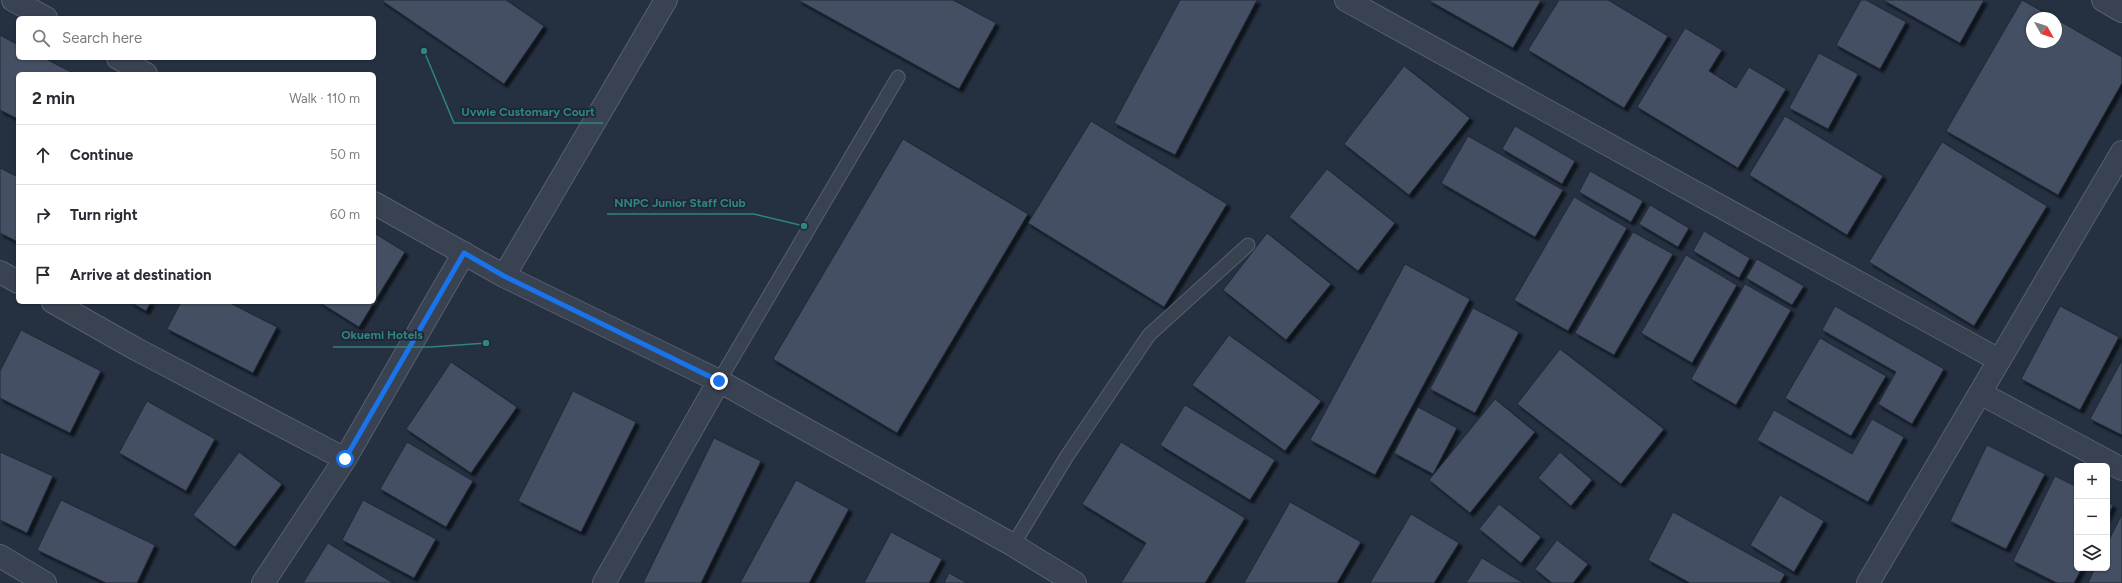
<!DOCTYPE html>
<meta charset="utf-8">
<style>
body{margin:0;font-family:Figtree,sans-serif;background:#f2f2f3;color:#2b2b33}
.controls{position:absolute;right:12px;bottom:12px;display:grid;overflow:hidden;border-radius:6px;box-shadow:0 1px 3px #0004}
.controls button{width:36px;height:36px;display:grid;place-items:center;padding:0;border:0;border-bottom:1px solid #e1e1e2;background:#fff;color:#2b2b33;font:20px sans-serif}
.compass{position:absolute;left:2026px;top:12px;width:36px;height:36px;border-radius:50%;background:#fff;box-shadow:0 1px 3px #0004;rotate:129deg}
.stop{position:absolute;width:12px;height:12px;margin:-9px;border:3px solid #1a73e8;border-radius:50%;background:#fff}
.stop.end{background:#1a73e8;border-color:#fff;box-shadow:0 1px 4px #0008}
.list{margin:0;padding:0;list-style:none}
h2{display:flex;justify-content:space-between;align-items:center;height:52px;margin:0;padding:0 16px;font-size:17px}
h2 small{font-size:13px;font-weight:400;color:#7c7c81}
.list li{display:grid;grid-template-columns:26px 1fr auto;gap:12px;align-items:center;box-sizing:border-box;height:60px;padding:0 16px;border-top:1px solid #e1e1e2}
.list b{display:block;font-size:15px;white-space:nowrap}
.list em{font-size:13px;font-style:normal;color:#7c7c81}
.icon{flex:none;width:22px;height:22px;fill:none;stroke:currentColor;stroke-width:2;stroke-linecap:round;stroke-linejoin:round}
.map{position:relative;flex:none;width:2122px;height:583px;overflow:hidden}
.search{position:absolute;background:#fff;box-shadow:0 1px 3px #0004;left:16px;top:16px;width:360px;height:44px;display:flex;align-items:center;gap:10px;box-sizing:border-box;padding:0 14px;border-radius:6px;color:#7c7c81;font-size:15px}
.panel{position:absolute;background:#fff;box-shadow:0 1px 3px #0004;left:16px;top:72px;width:360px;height:232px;border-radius:6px}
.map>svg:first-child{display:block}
.building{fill:#445063;stroke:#202938;filter:url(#shadow)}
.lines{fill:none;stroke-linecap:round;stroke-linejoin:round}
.service-casing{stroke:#57606e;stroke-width:15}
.minor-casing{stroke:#57606e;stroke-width:24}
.service{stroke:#394251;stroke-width:13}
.minor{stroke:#394251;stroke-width:22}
.route{stroke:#1a73e8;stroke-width:5}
.leader{fill:none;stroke:#308481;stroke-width:1.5}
.callout-dot{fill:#308481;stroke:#1e2736;stroke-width:1.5}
.callout-label{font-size:12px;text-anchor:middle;font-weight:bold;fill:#308481;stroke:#1e2736;stroke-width:3.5;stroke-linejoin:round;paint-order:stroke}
</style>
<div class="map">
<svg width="2122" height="583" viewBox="0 0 2122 583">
<defs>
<filter id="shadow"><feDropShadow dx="3.5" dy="3.5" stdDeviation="1" flood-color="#0009"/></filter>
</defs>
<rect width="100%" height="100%" fill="#253041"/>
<!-- building -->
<path class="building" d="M381,0H506L544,26L504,84Z
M798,0H953L996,23L959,89Z
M1180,0H1257L1175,155L1114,123Z
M1428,0H1541L1513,48Z
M1559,0H1608L1668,36L1624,108L1528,50Z
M1861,0H1866L1906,22L1880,69L1836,45Z
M1883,0H1984L1960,43Z
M2022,0L2054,18H2032V42H2056V19L2122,57V83L2058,195L1946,131Z
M1685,28L1722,50L1709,71L1736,88L1749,67L1786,89L1738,168L1637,107Z
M0,35L18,45V58H44L75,74H18V119L0,110Z
M1819,53L1858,74L1828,129L1789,108Z
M1404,66L1470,118L1409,195L1344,144Z
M1785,116L1883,176L1847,235L1749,175Z
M1091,121L1227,204L1164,307L1028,223Z
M1515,126L1575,161L1562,184L1502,149Z
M1468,136L1563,190L1535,237L1441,183Z
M903,139L1028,214L897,433L773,359Z
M1942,142L2047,206L1974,326L1869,262Z
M0,168L18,177V242L0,233Z
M1327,169L1395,223L1358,271L1289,217Z
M1590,171L1643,201L1631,222L1579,192Z
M1574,197L1627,228L1568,331L1514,300Z
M1650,205L1689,228L1678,247L1639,224Z
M1704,231L1750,258L1739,278L1693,251Z
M1633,232L1673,254L1614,355L1575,333Z
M374,233L405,252L359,327L319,302H374Z
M1267,233L1331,284L1286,340L1223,290Z
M1686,255L1737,285L1692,363L1641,333Z
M1757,259L1804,286L1792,305L1746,278Z
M1405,264L1470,299L1375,475L1310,440Z
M1745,284L1791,310L1736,405L1691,379Z
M130,302H151L146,311Z
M181,302H228L277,327L253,373L167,329Z
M1835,306L1944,369L1912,424L1878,404L1896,372L1822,330Z
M2060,306L2119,337L2080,410L2021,379Z
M1473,308L1519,332L1475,413L1430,389Z
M21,330L101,371L70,433L0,398V371Z
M1229,335L1321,401L1285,451L1192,385Z
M1820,338L1886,376L1851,436L1785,398Z
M1560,349L1664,429L1621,484L1517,404Z
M2122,360V435L2090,419Z
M451,362L517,407L471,473L406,429Z
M573,391L636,422L581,532L518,501Z
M1495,399L1535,432L1470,513L1429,480Z
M147,401L215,439L186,491L119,453Z
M1185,405L1275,460L1250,500L1160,445Z
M1418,407L1457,428L1433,474L1394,453Z
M1774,410L1852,454L1872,419L1904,437L1868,502L1757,440Z
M714,438L761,461L701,583H643Z
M407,442L473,481L446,527L380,489Z
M1121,442L1245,518L1205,583H1121L1146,543L1082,504Z
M1987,445L2045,474L2006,549L1950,521Z
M0,452L53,476L27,533L0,520Z
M239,452L282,484L235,547L193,515Z
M1560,452L1592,480L1571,506L1538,478Z
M2055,476L2077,487V568H2082L2074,583H2057L2013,561Z
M796,480L849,509L809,583H740Z
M1780,495L1824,521L1794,572L1750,545Z
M61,500L155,545L137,583H106L37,550Z
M363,500L436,539L414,578L342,540Z
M1290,502L1361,542L1337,583H1244Z
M2107,502L2113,505L2107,518Z
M1499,504L1541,537L1521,563L1479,529Z
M1673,512L1785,574L1780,583H1690L1648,560Z
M1411,514L1459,543L1434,583H1370Z
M2122,514V583H2088L2095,568H2107V544Z
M891,532L942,559L929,583H864Z
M1557,540L1588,564L1573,583H1552L1535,569Z
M328,543L393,583H303Z
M1482,558L1523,583H1466Z
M949,573L967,583H944Z"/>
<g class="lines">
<defs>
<path id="service" d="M719,381L898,77
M1013,545L1067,456L1149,335L1248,245"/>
<path id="minor" d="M13,0L46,18
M1346,0L1999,360
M2103,0L2122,11
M118,58L146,74
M374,203L504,276L719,381L1013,545L1075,583
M0,272L18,282
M504,276L666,0
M53,302L136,349L345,459
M1980,393L2122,469
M0,556L45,583
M263,583L345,459L464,253
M604,583L719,381
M1868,583L2122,152"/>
</defs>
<!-- service casing -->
<use href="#service" class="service-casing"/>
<!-- minor casing -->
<use href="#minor" class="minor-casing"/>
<!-- service -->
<use href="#service" class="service"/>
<!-- minor -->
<use href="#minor" class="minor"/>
</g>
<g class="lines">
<!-- route -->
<path class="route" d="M345,459L464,253L504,276L719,381"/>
</g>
<!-- callouts -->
<path class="leader" d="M424 51L454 123H603M804 226L754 214H607M486 343L431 347H333"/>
<g class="callout-dot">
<circle cx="424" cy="51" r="4"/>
<circle cx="804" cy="226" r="4"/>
<circle cx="486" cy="343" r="4"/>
</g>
<g class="callout-label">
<text x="528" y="116">Uvwie Customary Court</text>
<text x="680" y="207">NNPC Junior Staff Club</text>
<text x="382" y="339">Okuemi Hotels</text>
</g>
</svg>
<div class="controls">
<button>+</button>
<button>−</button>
<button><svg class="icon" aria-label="layers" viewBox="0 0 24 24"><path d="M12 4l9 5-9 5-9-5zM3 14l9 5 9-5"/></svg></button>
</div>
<svg class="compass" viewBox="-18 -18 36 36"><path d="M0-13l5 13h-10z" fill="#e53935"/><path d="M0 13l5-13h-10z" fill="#7c7c81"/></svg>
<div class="stop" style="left:345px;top:459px"></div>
<div class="stop end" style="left:719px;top:381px"></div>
<div class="search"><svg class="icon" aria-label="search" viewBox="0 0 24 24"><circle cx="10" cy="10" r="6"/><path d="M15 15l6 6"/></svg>Search here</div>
<section class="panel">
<h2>2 min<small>Walk · 110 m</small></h2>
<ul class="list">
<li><svg class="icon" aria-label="ahead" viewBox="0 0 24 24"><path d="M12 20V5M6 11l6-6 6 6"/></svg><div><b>Continue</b></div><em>50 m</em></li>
<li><svg class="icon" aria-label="right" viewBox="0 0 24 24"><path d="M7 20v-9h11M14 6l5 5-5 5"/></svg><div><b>Turn right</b></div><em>60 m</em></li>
<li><svg class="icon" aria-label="arrive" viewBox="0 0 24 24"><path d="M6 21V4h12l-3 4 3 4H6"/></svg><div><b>Arrive at destination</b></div></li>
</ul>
</section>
</div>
